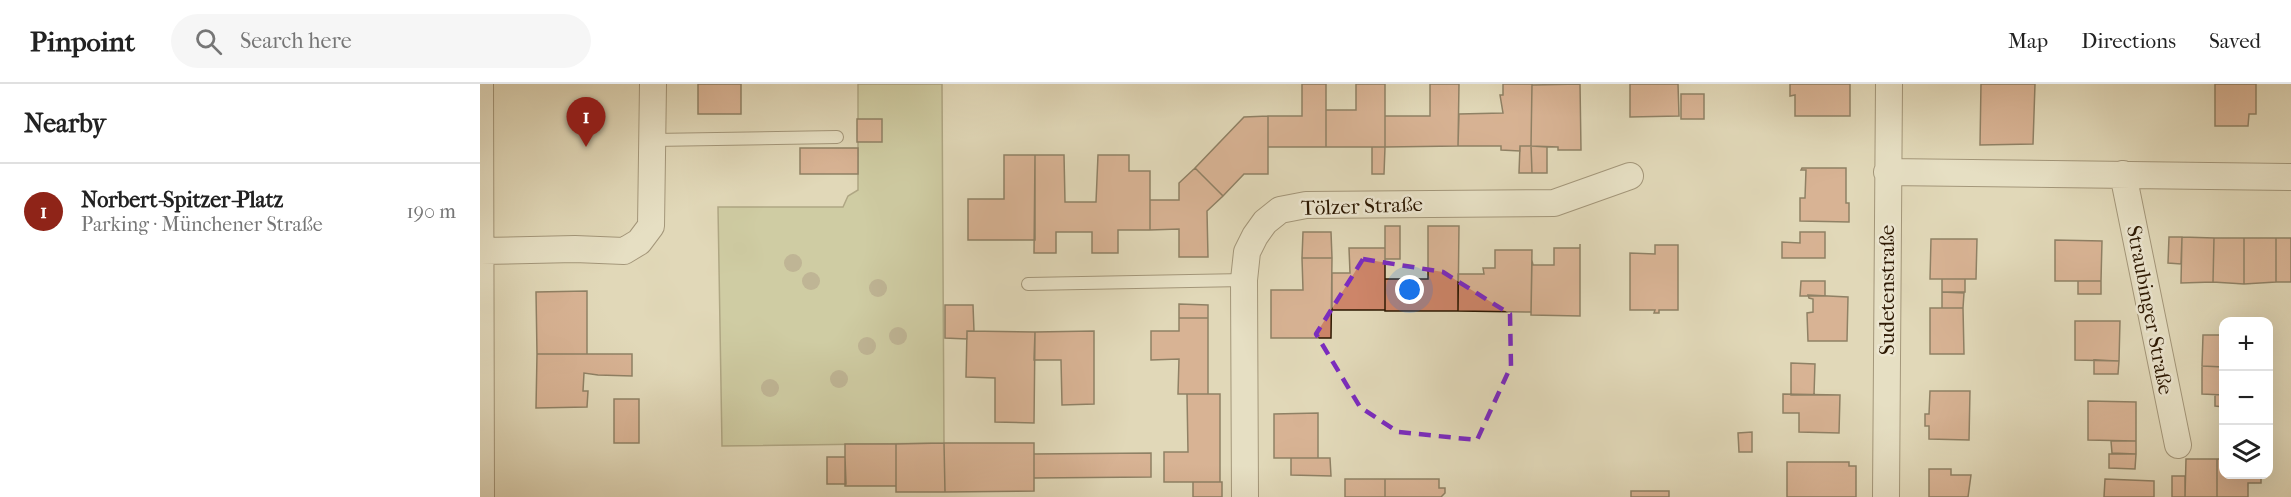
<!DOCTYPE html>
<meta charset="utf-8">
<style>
body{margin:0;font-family:"IM FELL French Canon",serif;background:#f6f6f6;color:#222}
.controls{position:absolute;right:18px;bottom:18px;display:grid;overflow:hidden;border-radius:12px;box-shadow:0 6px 24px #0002}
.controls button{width:54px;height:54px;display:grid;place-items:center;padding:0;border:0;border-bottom:2px solid #e0e0e0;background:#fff;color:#222;font:30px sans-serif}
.you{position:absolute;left:930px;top:206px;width:21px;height:21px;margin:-15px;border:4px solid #fff;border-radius:50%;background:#1a73e8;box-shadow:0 0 0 9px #1a73e833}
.badge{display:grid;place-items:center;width:39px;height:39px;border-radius:50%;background:#8f2418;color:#fff;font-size:20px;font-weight:700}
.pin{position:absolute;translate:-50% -50px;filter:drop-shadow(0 2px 3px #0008)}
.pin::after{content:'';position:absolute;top:32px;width:21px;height:18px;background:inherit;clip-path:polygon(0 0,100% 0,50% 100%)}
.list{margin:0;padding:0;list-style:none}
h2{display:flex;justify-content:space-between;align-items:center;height:78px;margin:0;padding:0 24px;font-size:26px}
h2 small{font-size:20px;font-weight:400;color:#767676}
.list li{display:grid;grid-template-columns:39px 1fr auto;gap:18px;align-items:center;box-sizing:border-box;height:96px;padding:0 24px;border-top:2px solid #e0e0e0}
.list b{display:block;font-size:22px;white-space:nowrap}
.list p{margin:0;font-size:20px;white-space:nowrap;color:#767676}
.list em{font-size:20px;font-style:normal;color:#767676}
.icon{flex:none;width:33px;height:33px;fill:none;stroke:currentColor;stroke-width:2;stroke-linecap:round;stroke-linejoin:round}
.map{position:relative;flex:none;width:1811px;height:413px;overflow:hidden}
header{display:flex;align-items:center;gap:36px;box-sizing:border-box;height:84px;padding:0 30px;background:#fff;border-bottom:2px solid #e0e0e0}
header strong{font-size:28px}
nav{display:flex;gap:33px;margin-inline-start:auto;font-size:21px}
.search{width:420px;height:54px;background:#f6f6f6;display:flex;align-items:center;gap:15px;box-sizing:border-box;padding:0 21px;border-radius:33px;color:#767676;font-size:22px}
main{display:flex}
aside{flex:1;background:#fff}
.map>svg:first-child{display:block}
.green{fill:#b9bc8a;stroke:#726a46;stroke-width:1.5}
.building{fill:#cd8569;stroke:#2b1701;stroke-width:1.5}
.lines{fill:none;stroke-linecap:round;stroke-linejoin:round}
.lane-casing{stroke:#58472f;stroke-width:14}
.street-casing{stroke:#58472f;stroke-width:28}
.lane{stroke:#ece6d1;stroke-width:12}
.street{stroke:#ece6d1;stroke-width:26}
.tree{fill:#95896a}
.marked{fill:none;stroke:#7b2cbf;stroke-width:4.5;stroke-dasharray:12 8;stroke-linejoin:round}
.labels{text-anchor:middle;stroke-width:5;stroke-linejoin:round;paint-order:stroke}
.street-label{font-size:21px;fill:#2b1701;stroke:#ece6d1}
</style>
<header>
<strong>Pinpoint</strong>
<div class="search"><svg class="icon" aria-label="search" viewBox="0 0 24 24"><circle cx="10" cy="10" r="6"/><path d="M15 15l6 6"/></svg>Search here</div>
<nav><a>Map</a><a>Directions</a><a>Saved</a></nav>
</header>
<main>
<aside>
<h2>Nearby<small></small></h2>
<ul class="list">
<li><span class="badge">1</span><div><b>Norbert-Spitzer-Platz</b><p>Parking · Münchener Straße</p></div><em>190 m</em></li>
</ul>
</aside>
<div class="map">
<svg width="1811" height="413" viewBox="0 0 1811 413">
<rect width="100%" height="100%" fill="#e1d8b8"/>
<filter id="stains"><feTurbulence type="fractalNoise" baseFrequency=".00333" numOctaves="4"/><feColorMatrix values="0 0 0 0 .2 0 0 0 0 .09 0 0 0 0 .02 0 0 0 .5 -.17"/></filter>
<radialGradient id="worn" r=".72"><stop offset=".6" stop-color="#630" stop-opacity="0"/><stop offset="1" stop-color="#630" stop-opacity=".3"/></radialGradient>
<!-- green -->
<path class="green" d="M378,0H462L464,359L242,362L238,123H363L368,112L378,106Z"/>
<!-- building -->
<path class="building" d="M218,0H261V30H218Z
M822,0H846V63H788V32H822Z
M876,0H905V63H846V26H876Z
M950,0H979L978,62L905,63V32H950Z
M1023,0H1052L1051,62H1040V67L1021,66V62H978L979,30L1023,29L1020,11H1023Z
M1100,0L1101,66H1078V63L1051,62L1052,1Z
M1150,0H1198L1199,32L1150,33Z
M1310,0H1370V32H1315V11L1310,12Z
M1501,0H1555L1553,60L1500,61Z
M1735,0H1776V30H1769L1768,42H1735Z
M1201,10H1224V35H1201Z
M788,32V90H764L743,112L715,84L764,33Z
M377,35H402V58H377Z
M1040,62H1051L1052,89H1039Z
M1051,62L1067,63V89H1052Z
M892,63H905L904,90H892Z
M320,64H378V90H320Z
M524,71H555V156H488V115H524Z
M555,71H584L585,118H616L618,71H649V87H670V146H638V169H612V148H576V169H554Z
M715,84L743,112L727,127L728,173H699V145L670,146V116H699V99Z
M1322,84H1366V119H1369V138L1320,137V114H1325L1326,86H1321Z
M905,142H920V175H905Z
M948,142H979L978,227H905V195H948Z
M823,148H851L852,174H822Z
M1320,148H1345V174H1302V158L1320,159Z
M1689,153H1702L1701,180L1688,179Z
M1702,153L1734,154L1733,198L1701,199Z
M1734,154H1764V200L1733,198Z
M1764,154H1796V198L1764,200Z
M1796,154H1811V198H1796Z
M1451,155H1497L1496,195H1450Z
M1575,156L1622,157L1621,197H1575Z
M1100,160V232L1051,231L1052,177L1053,181H1074V164H1100Z
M1175,161H1198V226H1179V229H1174L1175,226H1150V169L1175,170Z
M869,164H905V226H852V189H870Z
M1015,166H1052L1051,228L978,227V190H1004L1003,184H1015Z
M822,174H852L851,254H791V206H823Z
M1462,195H1485V208H1462Z
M1321,197H1345V212H1320Z
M1598,197H1621V210H1598Z
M107,207V270H57L56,208Z
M1462,208L1484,209L1483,224H1462Z
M1328,211L1368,213L1367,257H1328L1327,229L1333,228V215L1329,214Z
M699,220L728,221V234H699Z
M465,221H493L494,247H487V255L465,254Z
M1450,224H1483L1484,270H1450Z
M699,234H728V310H698L699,275L671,276V247H699Z
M1595,237H1640L1639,277L1595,276Z
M487,247L555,248L554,339L515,338V294L486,293Z
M614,247V320L582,321L581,276H554L555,248Z
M1723,251H1744V283L1722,282Z
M57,270H152V292L118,291L104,289L103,307H108L107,323L56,324Z
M1614,276L1639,277L1638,290H1614Z
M1311,279L1335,280L1334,311H1311Z
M1722,282L1744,283V311L1722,310Z
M1450,307H1490L1489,356L1449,355V342H1445V330H1449Z
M707,310H740V398H684V368H708Z
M1303,310L1360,311L1359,349L1319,348V329H1303Z
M1735,311H1744V323L1735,322Z
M134,315H159V359H134Z
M1608,317L1656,318V357L1608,356Z
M838,329V374H794V330Z
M1272,348V368H1259L1258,349Z
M1631,357H1656V370L1632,369Z
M464,359H554V407L465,408Z
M464,359L465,408H416V360Z
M365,360H416V402H365Z
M671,369V393L554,394V370Z
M1629,370H1656L1655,385L1629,384Z
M347,373H365L366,400H347Z
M811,374H850L851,392L811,391Z
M1706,375H1737V413H1705Z
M1737,375H1744V390H1781V399H1768V413H1737Z
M1307,378H1369V382H1376V413H1307Z
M1449,385H1471V391H1491L1488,413H1449Z
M1692,392H1705V413H1692Z
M865,395H905V413H865Z
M905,395H959V404H965V409L961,413H905Z
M1625,395L1674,397V413H1624Z
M713,398H742V413H713Z
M1151,407H1189V413H1151Z"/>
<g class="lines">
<defs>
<path id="lane" d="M173,56L357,53
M548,200L764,196"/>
<path id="street" d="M0,0L1,413
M1407,88L1811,93
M1643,90L1698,361
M1,167L95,165L144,167L159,158L171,142L173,0
M765,413L764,196L767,168L775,152L785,138L800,126L826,121L1074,119L1150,92
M1406,413L1409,0"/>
</defs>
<!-- lane casing -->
<use href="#lane" class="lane-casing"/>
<!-- street casing -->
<use href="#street" class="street-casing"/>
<!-- lane -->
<use href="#lane" class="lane"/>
<!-- street -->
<use href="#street" class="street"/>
</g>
<!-- trees -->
<g class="tree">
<circle cx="313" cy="179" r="9"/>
<circle cx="331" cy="197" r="9"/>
<circle cx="398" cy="204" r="9"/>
<circle cx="418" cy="252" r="9"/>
<circle cx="387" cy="262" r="9"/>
<circle cx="359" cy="295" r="9"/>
<circle cx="290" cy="304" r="9"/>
</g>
<!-- marked area -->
<path d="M0 0H1811V413H0ZM883,175L963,188L1030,230L1031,282L997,356L918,348L880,323L836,250Z" fill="#e1d8b8" fill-opacity=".55" fill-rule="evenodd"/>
<path class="marked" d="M883,175L963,188L1030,230L1031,282L997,356L918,348L880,323L836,250Z"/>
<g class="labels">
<!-- street labels -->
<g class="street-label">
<text transform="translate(882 122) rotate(-2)" y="7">Tölzer Straße</text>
<text transform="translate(1407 206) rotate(-90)" y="7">Sudetenstraße</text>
<text transform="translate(1670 226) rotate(79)" y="7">Straubinger Straße</text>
</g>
</g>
<rect width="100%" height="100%" filter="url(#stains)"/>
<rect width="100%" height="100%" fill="url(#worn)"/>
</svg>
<div class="controls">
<button>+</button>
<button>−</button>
<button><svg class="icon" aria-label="layers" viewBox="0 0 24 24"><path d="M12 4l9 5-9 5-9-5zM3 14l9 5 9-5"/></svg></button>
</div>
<div class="you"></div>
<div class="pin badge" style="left:106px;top:63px">1</div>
</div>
</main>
